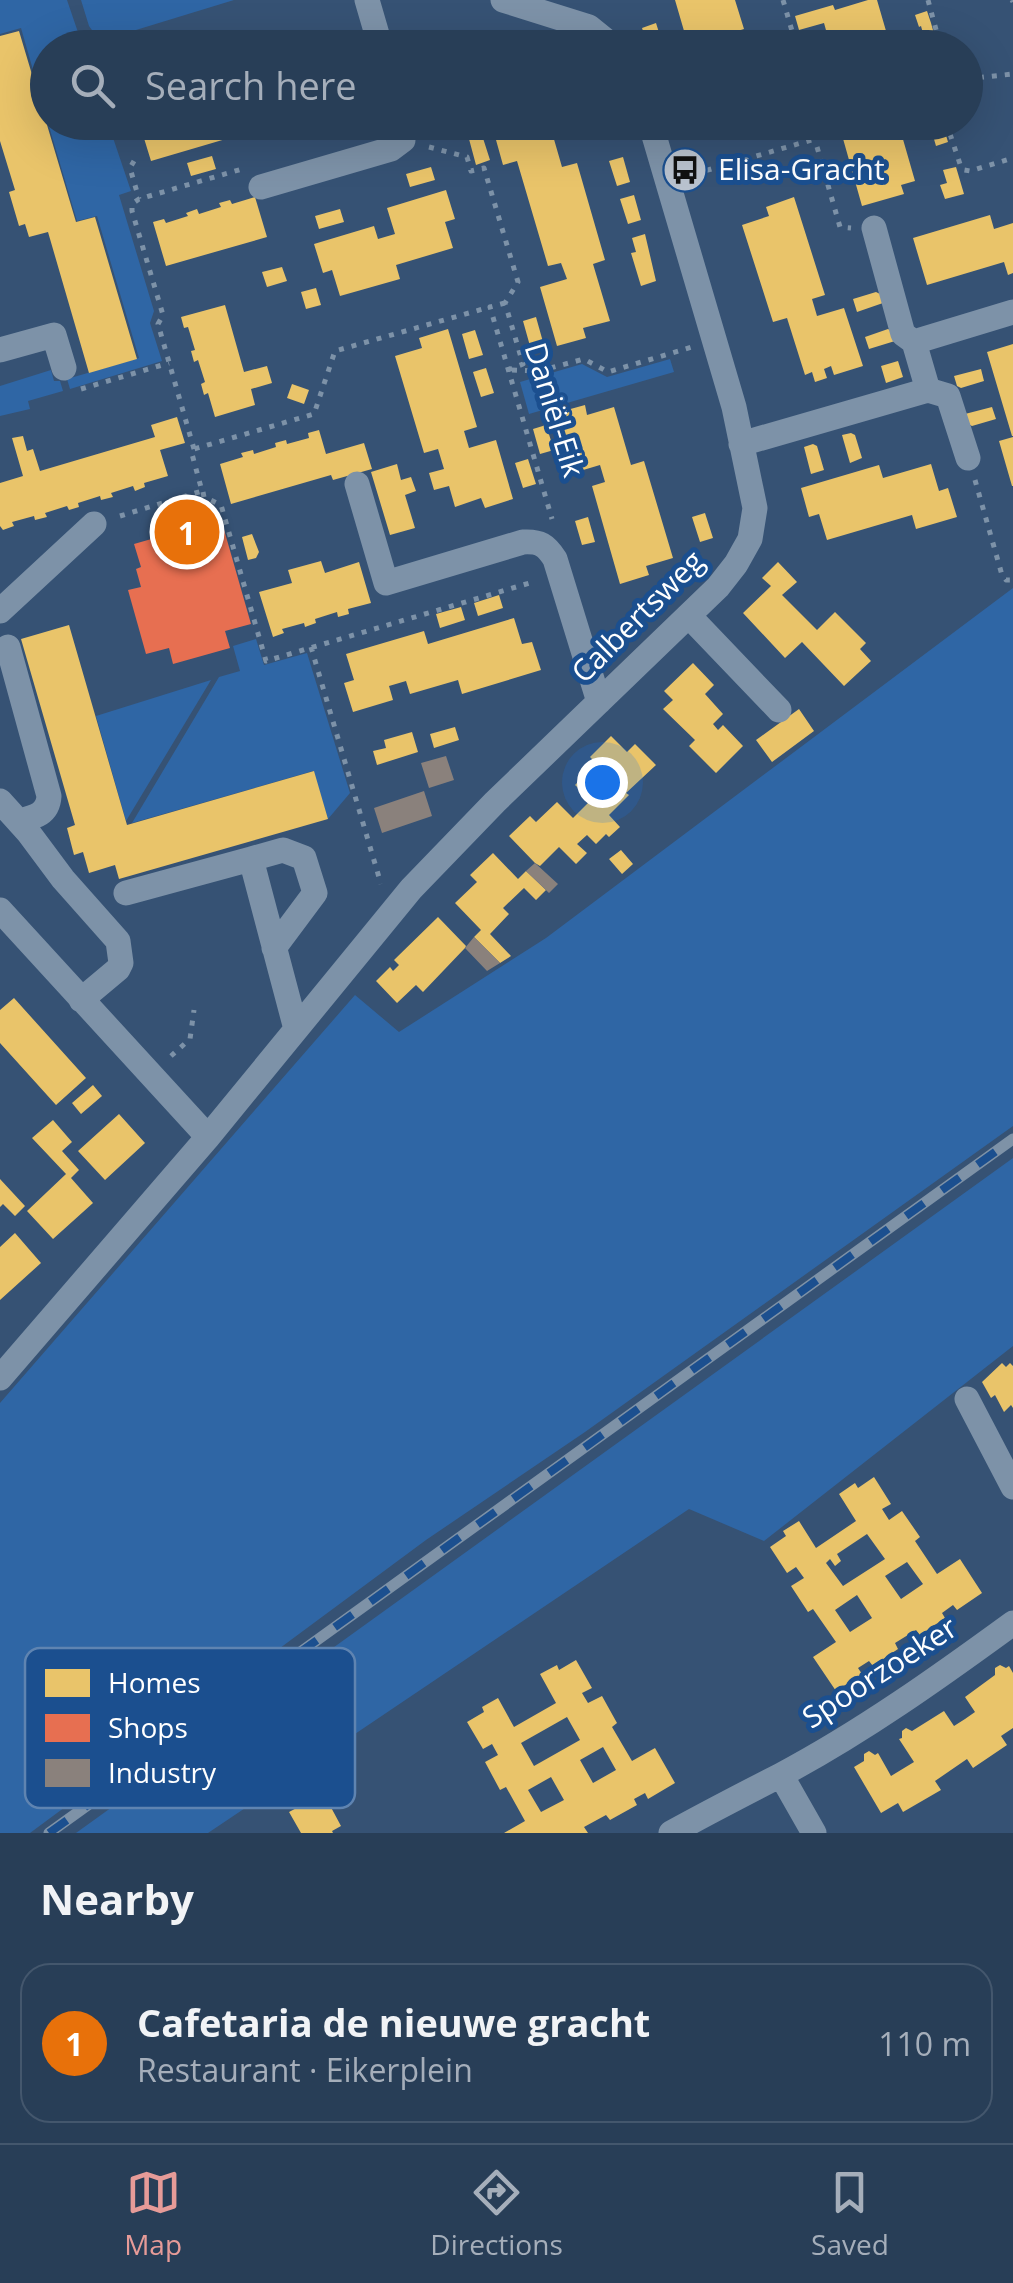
<!DOCTYPE html>
<meta charset="utf-8">
<style>
body{margin:0;font-family:"Open Sans",sans-serif;background:#30455d;color:#f1f3f6}
.you{position:absolute;left:602px;top:782px;width:35px;height:35px;margin:-25px;border:8px solid #fff;border-radius:50%;background:#1a73e8;box-shadow:0 0 0 15px #1a73e833}
.badge{display:grid;place-items:center;width:65px;height:65px;border-radius:50%;background:#e69b98;color:#fff;font-size:32px;font-weight:700}
.pin{position:absolute;translate:-50% -50%;border:5px solid #fff;box-shadow:0 2px 10px #0006}
.list{margin:0;padding:0;list-style:none}
h2{display:flex;justify-content:space-between;align-items:center;height:130px;margin:0;padding:0 40px;font-size:42px}
h2 small{font-size:32px;font-weight:400;color:#a5aeba}
.list li{display:grid;grid-template-columns:65px 1fr auto;gap:30px;align-items:center;box-sizing:border-box;height:160px;margin:0 20px 20px;padding:0 20px;border:2px solid #44576d;border-radius:30px}
.list b{display:block;font-size:38px;white-space:nowrap}
.list p{margin:0;font-size:32px;white-space:nowrap;color:#a5aeba}
.list em{font-size:32px;font-style:normal;color:#a5aeba}
.icon{flex:none;width:55px;height:55px;fill:none;stroke:currentColor;stroke-width:2;stroke-linecap:round;stroke-linejoin:round}
.map{position:relative;flex:none;width:1013px;height:1833px;overflow:hidden}
.search{position:absolute;background:#283e57;box-shadow:0 10px 40px #0002;left:30px;right:30px;top:30px;height:110px;display:flex;align-items:center;gap:25px;box-sizing:border-box;padding:0 35px;border-radius:55px;color:#a5aeba;font-size:38px}
.sheet{height:310px;background:#283e57}
nav{display:flex;justify-content:space-around;align-items:center;box-sizing:border-box;height:140px;border-top:2px solid #44576d;background:#283e57;font-size:28px;color:#a5aeba}
nav a{display:grid;justify-items:center;gap:5px}
nav .on{color:#e69b98}
.map>svg:first-child{display:block}
.green{fill:#2f66a5}
.homes{fill:#e9c46a;fill-rule:evenodd}
.shops{fill:#e76f51}
.industry{fill:#8a817c}
.lines{fill:none;stroke-linecap:round;stroke-linejoin:round}
.path{stroke:#7d92a8;stroke-width:5;stroke-dasharray:5 8;stroke-linecap:butt}
.street{stroke:#7d92a8;stroke-width:25}
.rail-casing{stroke:#7e92a7;stroke-width:11}
.rail{stroke:#1b4f8f;stroke-width:8;stroke-dasharray:22;stroke-linecap:butt}
.labels{text-anchor:middle;stroke-width:10;stroke-linejoin:round;paint-order:stroke}
.poi-label{font-size:30px;fill:#fff;stroke:#1b4f8f;text-anchor:start}
.street-label{font-size:30px;fill:#fff;stroke:#1b4f8f}
.key{fill:#1b4f8f;stroke:#5f84b1;stroke-width:2.5}
.key-label{font-size:28px;fill:#fff}
</style>
<div class="map">
<svg width="1013" height="1833" viewBox="0 0 1013 1833">
<rect width="100%" height="100%" fill="#365274"/>
<!-- green -->
<path class="green" d="M0,0H67L83,47L48,48L47,119L21,28L0,34Z
M81,0H234L100,41L89,26Z
M48,123H108L131,191L119,195L154,311L150,323L162,361L70,389L67,379L139,358L97,216L77,221Z
M670,359L674,372L529,414L520,382L582,364L607,377Z
M51,370L54,381H60L63,391L28,401L30,409L0,416V386Z
M1013,588V1126L585,1432L426,1540L30,1833H0V1403L355,995L399,1032L546,938Z
M256,639L264,665L307,653L350,793L328,819L313,771L132,823L219,677L240,671L233,646Z
M211,680L126,821L96,716Z
M1013,1158V1346L764,1541L689,1509L208,1833H76Z"/>
<!-- homes -->
<path class="homes" d="M675,0H735L744,29L731,33L735,48H689Z
M868,0H877L891,48H831L824,23L799,30L795,16L833,5L835,10Z
M927,11L931,23L938,48H927L921,26L919,27L915,15Z
M656,23L662,42L648,46L642,28Z
M19,31L76,222L95,217L137,359L89,373L48,232L29,237L25,224L19,226L9,192L15,190L0,141V36Z
M330,33L334,48H284V46Z
M139,122H167V125L175,122H232L236,136L151,161Z
M275,122H297L299,130L274,137L270,124Z
M491,122H549L562,167L577,163L605,260L593,264L610,321L583,328L586,338L557,346L540,287L567,279L561,263L548,266L517,161L503,165Z
M853,122H898L915,181L901,185L904,194L862,206L840,128Z
M929,122H942L948,142L936,146Z
M482,135L490,160L476,165L469,139Z
M212,156L216,169L191,176L187,163Z
M623,157L630,182L617,186L609,161Z
M431,167L435,180L410,187L406,174Z
M956,167L964,194L945,199L940,185L947,183L943,170Z
M446,190L455,219L445,222L453,248L396,265L400,279L340,296L332,270L323,273L314,244L374,226L378,239L395,234L387,208Z
M634,195L641,220L628,224L620,199Z
M255,197L267,237L166,266L153,222L164,219L166,223L188,216L186,213L197,209L199,214L221,207L219,203L230,200L232,204Z
M794,197L825,295L812,299L817,316L844,308L863,366L834,375L831,366L824,369L827,378L815,382L812,372L805,375L787,318L773,322L742,225L769,216L766,207Z
M340,209L344,222L319,229L315,216Z
M990,215L994,229L1013,223V273L1008,275L1004,262L927,285L913,238Z
M645,234L656,281L641,286L631,253L636,252L632,238Z
M282,267L287,281L267,287L262,272Z
M316,288L321,305L306,309L301,292Z
M876,292L880,294L883,303L857,312L853,299Z
M225,305L244,372L267,366L272,383L251,389L255,405L215,417L208,393L204,395L201,384L205,382L198,360L194,362L191,351L195,350L188,327L184,328L181,317Z
M536,317L543,342L530,346L523,321Z
M448,329L477,427L464,431L469,448L496,440L513,499L485,508L481,498L455,507L449,486L434,490L429,473L444,469L438,449L424,453L395,356L422,348L419,338Z
M888,329L892,331L895,341L869,349L865,337Z
M475,330L483,355L469,359L462,334Z
M1013,344V436H1012L987,352Z
M898,361L903,377L886,383L881,366Z
M486,368L494,393L481,397L473,372Z
M981,369L984,381L961,388L957,386L954,376Z
M292,384L309,390L304,404L287,398Z
M585,405L587,415L614,407L631,465L644,461L673,558L646,566L649,575L620,584L592,486L605,482L600,465L573,473L556,413Z
M992,407L996,419L972,426L968,424L965,414Z
M177,417L185,443L160,450L168,476L144,483L145,487L135,491L133,486L111,493L113,497L101,500L100,496L78,503L79,507L69,510L67,506L45,513L47,517L35,520L34,516L12,522L14,526L3,530L0,526V483L23,476L12,438L23,436L27,451L33,449L40,471L155,437L151,425Z
M546,425L554,450L540,454L533,429Z
M319,430L326,454L364,443L372,469L333,480L331,475L231,504L220,464L243,457L241,453L253,450L254,454L276,447L275,443L286,440L287,444L309,438L308,433Z
M851,433L855,435L862,458L850,463L842,435Z
M1013,437V486H1012L999,441Z
M813,444L817,446L824,470L811,474L804,447Z
M528,459L536,484L523,488L515,463Z
M397,464L401,480L411,477L416,491L405,495L415,528L390,535L371,472Z
M931,464L939,491L948,488L957,517L916,529L912,515L827,540L819,514L809,517L801,488L879,465L883,478Z
M705,513L713,538L700,542L692,517Z
M588,517L595,542L582,545L575,521Z
M252,534L259,552L256,558L248,560L242,537Z
M321,561L325,573L359,562L371,603L348,609L349,614L338,617L337,612L315,619L316,623L305,627L304,623L282,629L284,633L273,637L259,592L292,583L288,570Z
M778,562L797,582L782,595L817,630L835,612L866,643L860,649L871,661L844,686L802,642L785,658L743,613L771,586L762,578Z
M499,595L503,608L478,616L474,603Z
M461,607L465,620L440,628L436,614Z
M514,618L522,644L532,642L541,670L462,694L458,680L410,694L406,681L389,686L393,700L353,712L344,683L354,680L346,654L424,631L428,644Z
M69,625L127,825L314,771L328,819L119,879L115,865L89,873L83,852L74,855L67,828L75,825L21,639Z
M693,663L714,685L705,694L723,714L713,724L718,730L723,725L743,746L716,773L689,746L695,740L663,709L673,700L664,691Z
M799,709L814,731L772,762L756,740Z
M455,727L459,740L434,748L430,734Z
M412,732L418,752L377,765L373,751L386,748L384,740Z
M611,736L627,752L635,744L656,765L626,793L629,795L609,815L620,827L609,837L606,834L596,844L587,835L577,844L587,853L576,864L559,847L540,866L535,863L509,836L530,816L536,822L557,802L573,818L591,800L575,785L596,763L590,757Z
M621,850L633,864L622,874L609,859Z
M493,853L518,879L526,871L546,890L536,900L524,888L503,908L509,914L490,934L511,956L500,963L474,937L481,930L455,903L477,882L470,875Z
M438,917L466,946L465,948L423,992L416,985L397,1003L376,981L390,967L393,971L399,965L394,960Z
M14,998L86,1078L56,1105L0,1043V1010Z
M93,1085L102,1096L81,1114L72,1103Z
M119,1114L145,1143L105,1180L78,1151Z
M53,1120L72,1142L62,1151L79,1170L71,1178L93,1203L53,1239L27,1211L66,1174L32,1138Z
M0,1179L25,1206L15,1216L3,1204L0,1207Z
M15,1233L41,1263L0,1300V1247Z
M1002,1363L1006,1367L1010,1363L1013,1366V1408L1011,1405L1004,1412L995,1395L991,1398L982,1382Z
M874,1477L891,1504L882,1509L889,1520L902,1511L920,1537L915,1541L937,1574L960,1559L982,1593L957,1610L953,1605L942,1613L945,1618L920,1635L916,1630L895,1643L898,1649L873,1666L869,1661L858,1668L862,1674L836,1691L813,1657L836,1642L813,1609L808,1612L791,1586L804,1578L796,1567L787,1573L770,1547L786,1536L783,1531L799,1521L816,1548L856,1521L839,1494L855,1483L858,1488ZM867,1534L885,1559L843,1586L826,1563L830,1559L835,1566L841,1561L837,1554ZM907,1562L923,1584L901,1599L885,1576ZM857,1595L872,1618L850,1632L835,1610Z
M576,1660L592,1688L582,1693L588,1703L602,1696L617,1723L612,1727L632,1761L655,1748L675,1783L648,1799L645,1793L634,1799L637,1805L610,1820L606,1815L584,1827L588,1833H504L525,1821L506,1787L500,1790L485,1762L498,1755L492,1744L483,1749L467,1722L484,1712L482,1707L498,1698L514,1727L556,1703L540,1674L557,1665L559,1670ZM567,1717L580,1740L534,1766L521,1743ZM603,1747L616,1770L593,1783L580,1760ZM551,1777L564,1800L541,1812L528,1790Z
M1000,1665L1006,1668L1009,1666L1013,1673V1728L1001,1736L1007,1745L973,1768L967,1759L935,1781L941,1790L903,1812L898,1803L881,1813L854,1767L864,1761V1754L869,1751L875,1755L878,1753L891,1776L914,1762L899,1739L902,1738V1731L906,1728L912,1731L944,1711L954,1726L965,1719L975,1712L965,1697L995,1675V1668Z
M326,1798L341,1826L332,1831L333,1833H301L289,1812L306,1803L308,1808Z"/>
<!-- shops -->
<path class="shops" d="M221,519L251,624L225,631L230,648L173,664L169,648L146,654L128,590L141,587L136,569L141,567L134,544Z"/>
<!-- industry -->
<path class="industry" d="M446,756L454,780L429,788L421,763Z
M424,791L432,816L382,833L374,808Z
M535,863L558,884L549,893L526,871Z
M474,937L500,963L487,971L465,948Z"/>
<g class="lines">
<!-- path -->
<path class="path" d="M783,0L797,48
M928,0L941,48
M1012,0L1013,2
M966,79L1013,74
M812,122L811,126L840,227L851,228
M946,122L960,164L964,170L970,171L1013,158
M429,147L467,157L471,171L484,168L518,282L505,303L523,364L508,370
M134,161L130,168L139,199
M694,174L815,139
M505,303L490,307L552,519
M512,370L539,371L584,359L608,372L692,347
M81,389L169,363
M194,449L158,324L163,315L132,211V204L139,199L242,169
M975,480L1002,575L1006,580H1013
M203,492L204,497L221,505L266,661L533,582
M120,516L202,491L192,454L194,449L314,414L335,351L490,307
M311,647L381,884
M171,1056L190,1039L194,1010"/>
<!-- street -->
<path class="street" d="M367,0L381,48
M503,0L589,27L615,48
M261,187L391,149L403,140V122
M874,228L903,334L914,342L928,390L948,396L968,458
M914,342L1013,312
M0,350L54,335L64,368
M741,444L928,390
M357,484L386,583L523,542C540,541 546,545 555,559L599,702
M0,611L94,524
M689,616L779,710
M8,647L49,796C48,814 35,817 19,821
M0,801L28,832L63,879L118,941L121,963L118,969L81,1000
M251,859L283,850L304,858L315,893L274,948
M126,893L251,859L296,1029
M0,910L208,1137
M0,1378L208,1137L411,889L495,802L718,587L736,564L750,539L755,508L734,407L650,122
M967,1399L1013,1487
M781,1775L814,1833
M671,1833C707,1813 744,1794 781,1775C862,1732 939,1677 1013,1623"/>
<defs>
<path id="rail" d="M49,1833L1013,1139"/>
</defs>
<!-- rail casing -->
<use href="#rail" class="rail-casing"/>
<!-- rail -->
<use href="#rail" class="rail"/>
</g>
<!-- icons -->
<defs>
<symbol id="bus-disc" viewBox="-11 -11 22 22"><circle r="9.5" fill="#b9c2ce" stroke="#1b4f8f"/><path d="M-5-6H5V4H4V6H2V4H-2V6H-4V4H-5ZM-3.5-4V0h7V-4ZM-3.5 1.2v1.5H-2V1.2ZM2 1.2v1.5H3.5V1.2Z" fill="#111"/></symbol>
</defs>
<g fill-rule="evenodd">
<use href="#bus-disc" x="660" y="145" width="50" height="50"/>
</g>
<g class="labels">
<!-- poi labels -->
<g class="poi-label">
<text x="718" y="180">Elisa-Gracht</text>
</g>
<!-- street labels -->
<g class="street-label">
<text transform="translate(554 410) rotate(73)" y="10">Daniël-Eik</text>
<text transform="translate(638 617) rotate(-45)" y="10">Calbertsweg</text>
<text transform="translate(880 1673) rotate(-33)" y="10">Spoorzoeker</text>
</g>
</g>
<!-- legend -->
<rect x="25" y="1648" width="330" height="160" rx="15" class="key"/>
<rect x="45" y="1669" width="45" height="28" fill="#e9c46a"/>
<rect x="45" y="1714" width="45" height="28" fill="#e76f51"/>
<rect x="45" y="1759" width="45" height="28" fill="#8a817c"/>
<g class="key-label">
<text x="108" y="1693">Homes</text>
<text x="108" y="1738">Shops</text>
<text x="108" y="1783">Industry</text>
</g>
</svg>
<div class="you"></div>
<div class="pin badge" style="left:187px;top:532px;background:#e8710a">1</div>
<div class="search"><svg class="icon" aria-label="search" viewBox="0 0 24 24"><circle cx="10" cy="10" r="6"/><path d="M15 15l6 6"/></svg>Search here</div>
</div>
<section class="sheet">
<h2>Nearby<small></small></h2>
<ul class="list">
<li><span class="badge" style="background:#e8710a">1</span><div><b>Cafetaria de nieuwe gracht</b><p>Restaurant · Eikerplein</p></div><em>110 m</em></li>
</ul>
</section>
<nav>
<a class="on"><svg class="icon" aria-label="map" viewBox="0 0 24 24"><path d="M3 6l6-2 6 2 6-2v14l-6 2-6-2-6 2zM9 4v14M15 6v14"/></svg>Map</a>
<a><svg class="icon" aria-label="directions" viewBox="0 0 24 24"><path d="M12 3l9 9-9 9-9-9zM9 14v-3h6M13 9l2 2-2 2"/></svg>Directions</a>
<a><svg class="icon" aria-label="saved" viewBox="0 0 24 24"><path d="M7 4h10v16l-5-4-5 4z"/></svg>Saved</a>
</nav>
